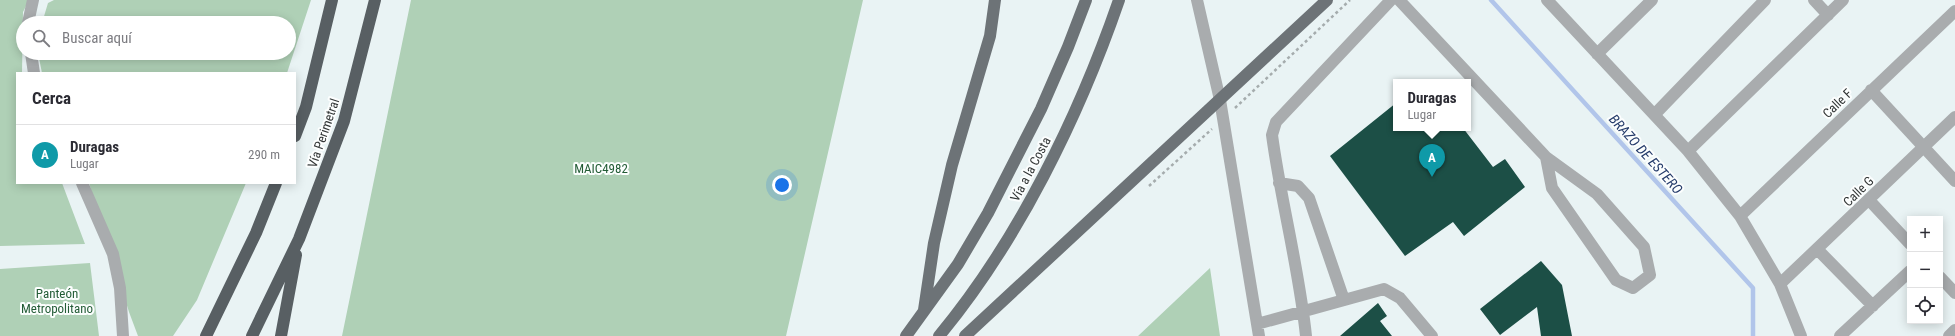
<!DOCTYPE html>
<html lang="es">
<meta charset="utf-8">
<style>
body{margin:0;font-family:"Roboto Condensed",sans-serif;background:#f7f7f7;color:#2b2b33}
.controls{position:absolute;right:12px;bottom:12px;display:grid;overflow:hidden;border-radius:0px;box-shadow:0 2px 10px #0003}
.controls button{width:36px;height:36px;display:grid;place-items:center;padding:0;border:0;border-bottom:1px solid #e1e1e2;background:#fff;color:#2b2b33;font:20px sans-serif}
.you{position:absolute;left:782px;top:185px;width:14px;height:14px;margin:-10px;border:3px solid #fff;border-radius:50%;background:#1a73e8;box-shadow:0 0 0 6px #1a73e833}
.badge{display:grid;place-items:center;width:26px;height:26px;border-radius:50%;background:#9e6822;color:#fff;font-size:13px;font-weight:700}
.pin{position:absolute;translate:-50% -33px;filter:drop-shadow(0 1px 2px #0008)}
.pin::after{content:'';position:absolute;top:21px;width:14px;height:12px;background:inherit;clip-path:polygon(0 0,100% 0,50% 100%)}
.popup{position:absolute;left:1393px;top:79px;width:78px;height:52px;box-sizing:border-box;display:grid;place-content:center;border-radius:0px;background:#fff;filter:drop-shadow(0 1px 3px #0005);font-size:13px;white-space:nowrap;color:#7c7c81}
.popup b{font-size:15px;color:#2b2b33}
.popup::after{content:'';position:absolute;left:50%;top:100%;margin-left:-8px;border:8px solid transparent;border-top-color:#fff}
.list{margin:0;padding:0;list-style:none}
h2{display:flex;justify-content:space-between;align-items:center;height:52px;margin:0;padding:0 16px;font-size:17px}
h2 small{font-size:13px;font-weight:400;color:#7c7c81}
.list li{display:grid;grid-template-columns:26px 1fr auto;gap:12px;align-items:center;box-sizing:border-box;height:60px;padding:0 16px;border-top:1px solid #e1e1e2}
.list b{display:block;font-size:15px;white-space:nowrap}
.list p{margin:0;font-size:13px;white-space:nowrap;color:#7c7c81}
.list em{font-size:13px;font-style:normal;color:#7c7c81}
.icon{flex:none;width:22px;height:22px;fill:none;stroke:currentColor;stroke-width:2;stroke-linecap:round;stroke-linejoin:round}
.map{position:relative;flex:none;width:1955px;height:336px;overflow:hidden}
.search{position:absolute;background:#fff;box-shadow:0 2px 10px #0003;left:16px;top:16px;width:280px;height:44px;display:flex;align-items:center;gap:10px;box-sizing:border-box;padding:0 14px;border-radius:22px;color:#7c7c81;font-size:15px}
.panel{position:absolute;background:#fff;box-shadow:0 2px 10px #0003;left:16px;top:72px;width:280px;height:112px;border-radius:0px}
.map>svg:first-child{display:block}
.green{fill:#afd0b6}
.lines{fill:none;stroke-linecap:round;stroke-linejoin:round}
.stream{stroke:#b1c5ea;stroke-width:4.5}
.building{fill:#1c4f46}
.path{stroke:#a5acad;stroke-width:2.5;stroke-dasharray:3 3;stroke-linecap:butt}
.minor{stroke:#a9acae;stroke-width:12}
.major{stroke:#6d7377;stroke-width:12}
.highway{stroke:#585f63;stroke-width:12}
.labels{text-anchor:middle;stroke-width:4;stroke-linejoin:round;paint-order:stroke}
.street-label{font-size:13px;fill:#323636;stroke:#fcfefe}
.park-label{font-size:13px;fill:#235c36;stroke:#fcfefe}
.water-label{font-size:14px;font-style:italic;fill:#243b6a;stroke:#fcfefe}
</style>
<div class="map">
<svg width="1955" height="336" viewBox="0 0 1955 336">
<rect width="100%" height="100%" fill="#e9f3f4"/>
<!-- green -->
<path class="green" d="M0,0H29L23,12L22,73H17V183H62L85,244L0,246Z
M54,0H311L287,73H42L38,53H289V23H42L48,3Z
M411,0H863L786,336H342Z
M89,183H246L197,300L173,336H138L129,312Z
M90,263L99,336H0V269Z
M1210,268L1220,336H1138Z"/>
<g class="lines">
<!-- stream -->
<path class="stream" d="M1491,0L1753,288V336"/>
</g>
<!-- building -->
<path class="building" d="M1396,103V128H1463L1493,167L1505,159L1525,187L1464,236L1453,222L1405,256L1330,156Z
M1541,261L1562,285L1572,336H1541L1537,307L1500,335L1480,309Z
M1378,303L1387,316L1380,321L1392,336H1340Z"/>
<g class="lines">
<!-- path -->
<path class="path" d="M1235,108L1350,0
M1149,186L1212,129"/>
<!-- minor -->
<path class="minor" d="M1197,0L1220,100L1259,336
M1399,0L1546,157L1597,194L1644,247L1650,275L1633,288L1616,280L1552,188L1546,157
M1547,0L1688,151L1740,216L1780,284L1801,336
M1814,0L1828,15
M28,23L33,0
M31,53L34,73
M1597,54L1652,0
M1871,90L1955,181
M1655,114L1765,0
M1688,151L1843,0
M82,183L113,254L120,288L123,336
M1279,183L1298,186L1309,198L1344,300
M1869,200L1910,244
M1740,216L1955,11
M1817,249L1873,306
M1940,277L1955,293
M1780,284L1955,117
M1257,324L1384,289L1400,298L1432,336
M1306,336C1299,268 1281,202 1272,135L1276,122L1391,0
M1840,336L1910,271
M1949,336L1955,330"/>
<!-- major -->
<path class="major" d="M924,310L934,243L952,165L990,36L995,0
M906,336L958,264L988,213L1041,109L1068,47L1086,0
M939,336C1018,241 1079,116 1119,0
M965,336L1327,0"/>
<!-- highway -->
<path class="highway" d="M295,136L306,107L332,0
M206,336L256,233L276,183
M252,336L299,239L344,121L375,0
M281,336L296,255"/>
</g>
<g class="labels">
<!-- street labels -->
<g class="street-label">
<text transform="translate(1837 103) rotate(-44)" y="5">Calle F</text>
<text transform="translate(323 133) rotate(-71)" y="5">Vía Perimetral</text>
<text transform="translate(1030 169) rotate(-62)" y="5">Vía a la Costa</text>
<text transform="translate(1858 191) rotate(-44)" y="5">Calle G</text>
</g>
<!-- park labels -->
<g class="park-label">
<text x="601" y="173">MAIC4982</text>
<text x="57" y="298">Panteón<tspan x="57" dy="15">Metropolitano</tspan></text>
</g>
<!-- water labels -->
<g class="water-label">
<text transform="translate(1646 154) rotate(48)" y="5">BRAZO DE ESTERO</text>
</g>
</g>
</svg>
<div class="controls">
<button>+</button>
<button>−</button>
<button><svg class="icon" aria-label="locate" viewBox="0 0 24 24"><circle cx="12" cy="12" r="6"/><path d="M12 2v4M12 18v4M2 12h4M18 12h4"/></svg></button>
</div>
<div class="you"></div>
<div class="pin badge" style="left:1432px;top:177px;background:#0f9aa8">A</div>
<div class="popup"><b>Duragas</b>Lugar</div>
<div class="search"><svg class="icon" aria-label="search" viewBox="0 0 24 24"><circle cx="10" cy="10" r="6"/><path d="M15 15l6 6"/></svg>Buscar aquí</div>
<section class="panel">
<h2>Cerca<small></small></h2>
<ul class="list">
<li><span class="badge" style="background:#0f9aa8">A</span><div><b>Duragas</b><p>Lugar</p></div><em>290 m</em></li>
</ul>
</section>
</div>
